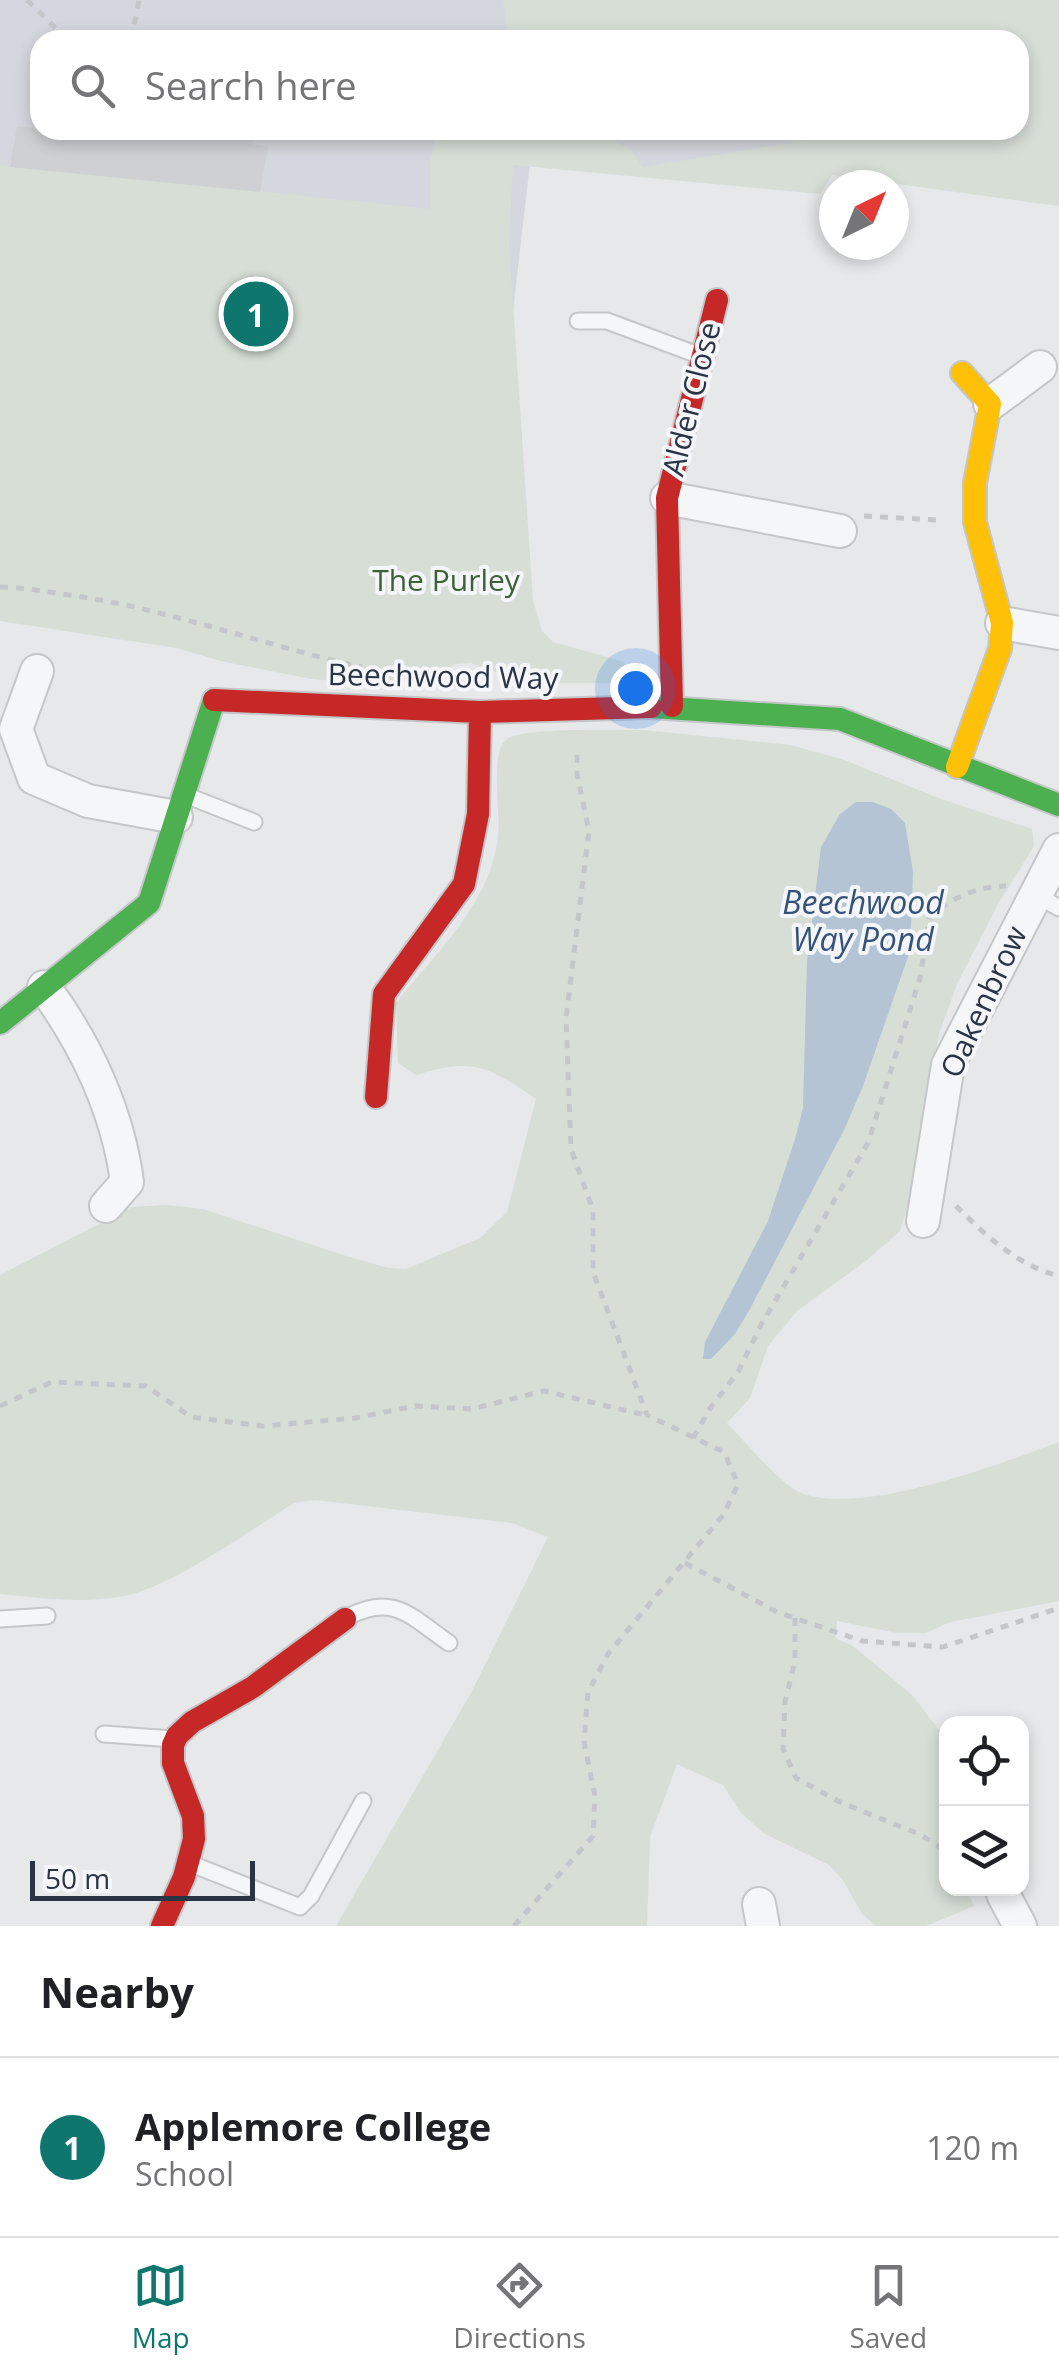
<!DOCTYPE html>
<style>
body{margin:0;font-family:"Open Sans",sans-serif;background:#f6f6f6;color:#202124}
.controls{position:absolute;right:30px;bottom:30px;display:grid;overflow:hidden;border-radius:20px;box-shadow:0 5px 15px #0003}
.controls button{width:90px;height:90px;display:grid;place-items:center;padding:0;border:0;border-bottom:2px solid #e0e0e0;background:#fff;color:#202124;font:50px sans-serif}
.compass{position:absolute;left:819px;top:170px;width:90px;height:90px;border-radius:50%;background:#fff;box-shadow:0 5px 15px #0003;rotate:43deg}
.scale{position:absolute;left:30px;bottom:25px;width:225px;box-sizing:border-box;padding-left:10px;border:5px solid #2b3445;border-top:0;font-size:28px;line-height:35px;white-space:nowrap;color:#2b3445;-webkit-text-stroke:8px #f4f6f9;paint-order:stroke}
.you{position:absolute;left:635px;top:688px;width:35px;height:35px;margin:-25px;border:8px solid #fff;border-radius:50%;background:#1a73e8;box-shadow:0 0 0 15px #1a73e833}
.badge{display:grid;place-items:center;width:65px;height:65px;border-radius:50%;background:#0f766e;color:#fff;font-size:32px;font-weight:700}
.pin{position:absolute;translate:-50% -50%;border:5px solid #fff;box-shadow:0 2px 10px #0006}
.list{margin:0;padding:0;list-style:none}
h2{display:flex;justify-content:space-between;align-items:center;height:130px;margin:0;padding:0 40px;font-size:42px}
h2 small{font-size:32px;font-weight:400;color:#757577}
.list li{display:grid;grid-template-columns:65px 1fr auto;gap:30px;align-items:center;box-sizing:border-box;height:180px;padding:0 40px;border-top:2px solid #e0e0e0}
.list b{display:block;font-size:38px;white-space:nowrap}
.list p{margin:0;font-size:32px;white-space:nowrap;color:#757577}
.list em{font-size:32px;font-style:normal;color:#757577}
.icon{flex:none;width:55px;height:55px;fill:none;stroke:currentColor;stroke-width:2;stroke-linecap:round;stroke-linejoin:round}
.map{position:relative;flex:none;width:1059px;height:1926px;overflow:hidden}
.search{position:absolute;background:#fff;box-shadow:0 5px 15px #0003;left:30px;right:30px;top:30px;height:110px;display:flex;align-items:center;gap:25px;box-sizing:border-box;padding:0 35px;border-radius:30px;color:#757577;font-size:38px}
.sheet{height:310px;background:#fff}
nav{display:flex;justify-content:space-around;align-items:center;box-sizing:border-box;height:140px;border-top:2px solid #e0e0e0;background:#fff;font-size:28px;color:#757577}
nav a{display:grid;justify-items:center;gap:5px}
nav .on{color:#0f766e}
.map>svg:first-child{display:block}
.built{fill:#d4d7dd;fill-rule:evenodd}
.green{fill:#d6ded6}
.water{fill:#b4c4d5}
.building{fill:#ced0d3}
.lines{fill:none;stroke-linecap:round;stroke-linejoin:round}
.lane-casing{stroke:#c4c6c8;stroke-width:19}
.street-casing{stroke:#c4c6c8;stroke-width:36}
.fast-casing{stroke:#c4c6c8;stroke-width:26}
.slow-casing{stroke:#c4c6c8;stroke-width:26}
.jam-casing{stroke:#c4c6c8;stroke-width:26}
.path{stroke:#c5c6ca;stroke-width:5;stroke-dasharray:8 8;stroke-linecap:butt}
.lane{stroke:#f5f6f7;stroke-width:15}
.street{stroke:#f5f6f7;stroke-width:32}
.fast{stroke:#4caf50;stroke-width:22}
.slow{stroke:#ffc107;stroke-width:22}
.jam{stroke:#c62828;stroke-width:22}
.labels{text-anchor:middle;stroke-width:8;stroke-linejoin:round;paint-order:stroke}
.street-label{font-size:30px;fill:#2b3445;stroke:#f4f6f9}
.park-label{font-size:30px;fill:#3f6138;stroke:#f4f6f9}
.water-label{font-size:32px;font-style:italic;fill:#34527a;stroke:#f4f6f9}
</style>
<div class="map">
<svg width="1059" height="1926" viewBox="0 0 1059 1926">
<rect width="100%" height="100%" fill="#e6e8ea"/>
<!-- built -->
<path class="built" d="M0,0H1059V184L530,163L486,547L0,443ZM40,40H1019V130H40Z"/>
<!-- green -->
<path class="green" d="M503,0H1059V206L832,175L820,194L513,165L509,244L533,600L542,631L553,642L624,662L631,672L625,683H526L471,663L454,664L433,679L362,683L312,679L225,662L176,648L0,621V164L430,209V166L435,130H596L631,150L643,167L802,141L697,130H1019V40H509Z
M643,730L791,745L844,760L941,799L1032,829L1034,846L998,904L957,984L939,1034L909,1201L900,1231L867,1260L797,1311L768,1346L750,1398L727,1423C744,1440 780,1484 799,1492C856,1518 1001,1464 1059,1442V1601L950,1622L926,1633H897L837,1621L835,1638L853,1646L912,1695L946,1739V1888L966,1889L974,1906L926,1926H876L862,1914L843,1880L829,1865L765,1834L741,1813L723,1785L677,1764L650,1837L647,1926H336L471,1693L548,1537L512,1523L315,1500L294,1503C252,1529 170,1588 124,1596C83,1604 41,1598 0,1594V1275L132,1207L166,1205L203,1209L346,1256L388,1268L406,1269L480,1238L507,1212L536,1099C488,1066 473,1057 416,1075L398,1063L396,1003C436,953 491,903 498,836C501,814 489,752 507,739C523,727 618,730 643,730Z"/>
<!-- water -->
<path class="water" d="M856,802H873L891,809L905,823L913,872L910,951L863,1086L845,1128L750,1309L735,1334L711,1359H703L705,1342L768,1221L795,1139L803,1108L807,961L821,847L840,814Z"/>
<!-- building -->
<path class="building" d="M17,126L68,132L254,130L252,144L268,147L260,192L10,167Z"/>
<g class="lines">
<defs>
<path id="lane" d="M578,321H607L698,355
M188,796L254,822
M1035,894L1059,908
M348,1617C394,1592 412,1618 449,1643
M0,1619L47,1616
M104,1734L173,1739
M194,1865L300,1907L311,1896L363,1801"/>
<path id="street" d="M990,404L1040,367
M667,498L840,531
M1002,623L1059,633
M37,671L16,729L34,778L88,801L176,817
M44,987C86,1044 118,1112 127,1182L106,1206
M923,1221L948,1065L1059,850
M1003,1894L1020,1926
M759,1904L763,1926"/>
<path id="fast" d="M651,707L840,719L1059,805
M0,1023L149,903L214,700"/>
<path id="slow" d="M957,767L1000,649L1002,623L975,522V483L990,404L962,373"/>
<path id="jam" d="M214,700L480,712L651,707
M672,706L667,498L717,300
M376,1097L384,994L464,884L478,814L480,712
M162,1926L184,1877L194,1839L193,1816L173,1763V1745L177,1736L192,1722L253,1687L345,1619"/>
</defs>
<!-- lane casing -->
<use href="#lane" class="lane-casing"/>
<!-- street casing -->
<use href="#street" class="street-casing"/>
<!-- fast casing -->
<use href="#fast" class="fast-casing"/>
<!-- slow casing -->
<use href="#slow" class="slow-casing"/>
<!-- jam casing -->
<use href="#jam" class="jam-casing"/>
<!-- path -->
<path class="path" d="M27,0L68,40
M131,40L139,0
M864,516L937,520
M0,587C20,587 41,591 62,594C164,607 261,645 362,667
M956,1206C985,1235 1018,1266 1059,1276
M0,1406L52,1382L146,1386L191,1417L263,1426L355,1418L415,1406L472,1409L544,1391L645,1415
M693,1438L711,1407L738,1372L761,1325L868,1143L920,978L930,916C954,897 975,887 1006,886
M685,1563L777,1612L862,1641L943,1647L1059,1608
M795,1618V1661L785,1702L783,1749L796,1778L840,1802L919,1834L946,1851
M514,1926L593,1836L595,1796L584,1742L588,1692L608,1654L724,1514L738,1484L724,1452L647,1415L593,1272V1210L571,1149L566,1018L589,831L577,774V747"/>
<!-- lane -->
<use href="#lane" class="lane"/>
<!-- street -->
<use href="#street" class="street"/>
<!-- fast -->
<use href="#fast" class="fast"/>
<!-- slow -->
<use href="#slow" class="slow"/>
<!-- jam -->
<use href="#jam" class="jam"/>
</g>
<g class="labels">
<!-- street labels -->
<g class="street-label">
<text transform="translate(692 399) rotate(-76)" y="10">Alder Close</text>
<text transform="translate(443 677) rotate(1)" y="10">Beechwood Way</text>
<text transform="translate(984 1002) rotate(-65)" y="10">Oakenbrow</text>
</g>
<!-- park labels -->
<g class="park-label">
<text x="446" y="591">The Purley</text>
</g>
<!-- water labels -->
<g class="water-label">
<text x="863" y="914">Beechwood<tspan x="863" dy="37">Way Pond</tspan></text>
</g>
</g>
</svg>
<div class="controls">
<button><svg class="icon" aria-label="locate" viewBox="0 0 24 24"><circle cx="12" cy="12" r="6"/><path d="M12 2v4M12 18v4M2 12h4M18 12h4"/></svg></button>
<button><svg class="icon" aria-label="layers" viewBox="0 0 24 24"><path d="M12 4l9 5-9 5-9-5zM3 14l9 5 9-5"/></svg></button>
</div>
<svg class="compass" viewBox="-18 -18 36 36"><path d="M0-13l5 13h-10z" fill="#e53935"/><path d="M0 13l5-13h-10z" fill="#757577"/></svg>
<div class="scale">50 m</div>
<div class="you"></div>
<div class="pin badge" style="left:256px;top:314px">1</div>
<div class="search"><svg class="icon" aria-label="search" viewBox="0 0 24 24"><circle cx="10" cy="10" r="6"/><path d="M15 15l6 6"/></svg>Search here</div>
</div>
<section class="sheet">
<h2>Nearby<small></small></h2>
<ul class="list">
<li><span class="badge">1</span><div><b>Applemore College</b><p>School</p></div><em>120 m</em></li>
</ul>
</section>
<nav>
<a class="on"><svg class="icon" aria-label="map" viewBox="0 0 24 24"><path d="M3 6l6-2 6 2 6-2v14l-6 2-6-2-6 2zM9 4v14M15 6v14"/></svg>Map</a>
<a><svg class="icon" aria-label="directions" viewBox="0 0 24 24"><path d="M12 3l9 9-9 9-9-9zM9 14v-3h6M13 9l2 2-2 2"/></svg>Directions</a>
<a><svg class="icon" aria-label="saved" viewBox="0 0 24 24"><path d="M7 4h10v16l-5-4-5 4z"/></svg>Saved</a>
</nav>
